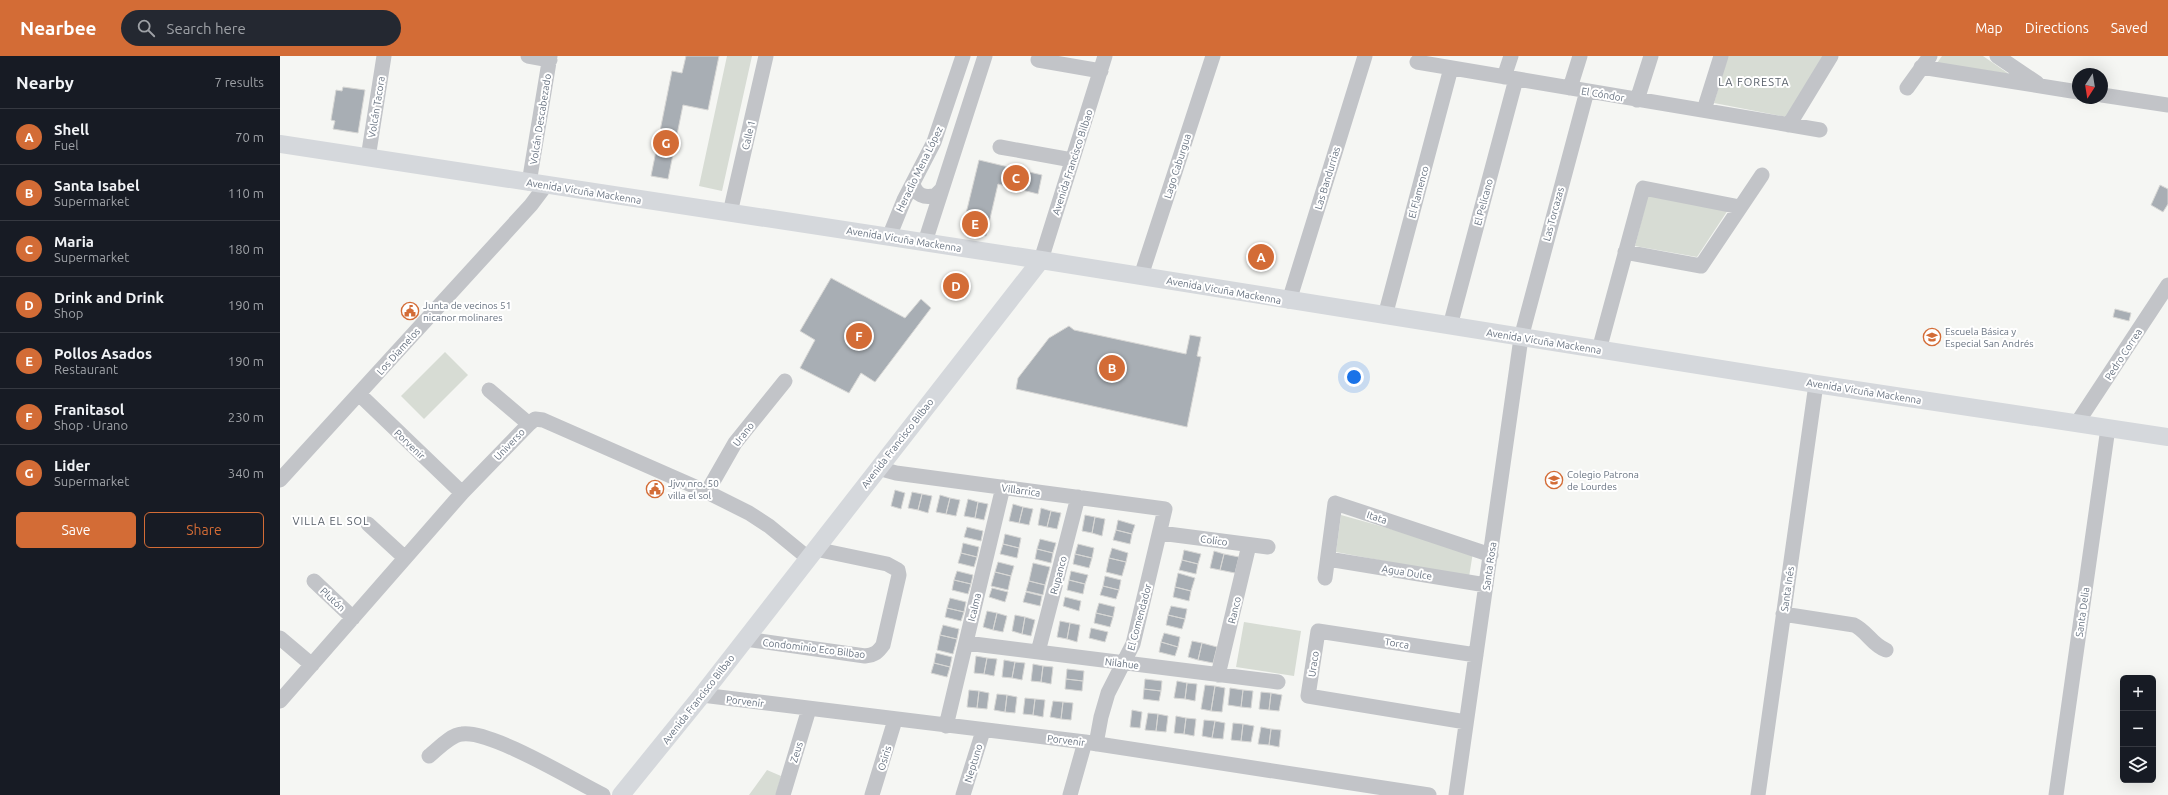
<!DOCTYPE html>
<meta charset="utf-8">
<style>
body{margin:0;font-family:Ubuntu,sans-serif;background:#242831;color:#f1f3f6}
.controls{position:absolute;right:12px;bottom:12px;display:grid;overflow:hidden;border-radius:6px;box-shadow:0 4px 16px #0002}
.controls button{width:36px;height:36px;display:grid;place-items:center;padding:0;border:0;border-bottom:1px solid #363941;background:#171b24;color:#f1f3f6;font:20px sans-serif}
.compass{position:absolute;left:1792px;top:12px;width:36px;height:36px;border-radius:50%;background:#171b24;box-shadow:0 4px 16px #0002;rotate:192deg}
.you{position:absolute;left:1074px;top:321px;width:14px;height:14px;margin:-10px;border:3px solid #fff;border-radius:50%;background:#1a73e8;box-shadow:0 0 0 6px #1a73e833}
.badge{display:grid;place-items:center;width:26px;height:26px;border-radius:50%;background:#d36c36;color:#fff;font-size:13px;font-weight:700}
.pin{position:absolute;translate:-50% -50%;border:2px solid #fff;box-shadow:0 1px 4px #0006}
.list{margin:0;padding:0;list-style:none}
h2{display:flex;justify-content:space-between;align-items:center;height:52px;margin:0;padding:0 16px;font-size:17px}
h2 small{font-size:13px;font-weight:400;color:#9ea1a6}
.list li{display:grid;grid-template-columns:26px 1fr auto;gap:12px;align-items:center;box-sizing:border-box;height:56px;padding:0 16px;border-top:1px solid #363941}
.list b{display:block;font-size:15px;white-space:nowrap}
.list p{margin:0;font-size:13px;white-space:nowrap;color:#9ea1a6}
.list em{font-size:13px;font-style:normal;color:#9ea1a6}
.actions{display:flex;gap:8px;padding:12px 16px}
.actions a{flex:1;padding:9px 0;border:1px solid #d36c36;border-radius:6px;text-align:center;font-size:14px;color:#d36c36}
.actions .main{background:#d36c36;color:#fff}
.icon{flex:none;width:22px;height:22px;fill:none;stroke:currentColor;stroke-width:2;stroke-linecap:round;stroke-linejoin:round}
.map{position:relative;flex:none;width:1888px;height:739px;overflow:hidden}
header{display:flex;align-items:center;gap:24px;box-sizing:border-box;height:56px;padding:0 20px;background:#d36c36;color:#fff}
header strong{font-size:19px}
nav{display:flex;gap:22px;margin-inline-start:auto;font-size:14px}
.search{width:280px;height:36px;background:#242831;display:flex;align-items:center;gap:10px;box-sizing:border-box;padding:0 14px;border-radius:22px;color:#9ea1a6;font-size:15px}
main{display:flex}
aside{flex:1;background:#171b24}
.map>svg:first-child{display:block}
.green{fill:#d7dcd4}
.building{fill:#a8aeb4;stroke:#d7d7d5}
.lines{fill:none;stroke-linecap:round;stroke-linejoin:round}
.minor{stroke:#c2c4c8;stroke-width:15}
.major{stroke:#d5d8dc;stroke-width:18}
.labels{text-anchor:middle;stroke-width:4;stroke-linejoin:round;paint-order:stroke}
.street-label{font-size:10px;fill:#687381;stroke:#fff}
.poi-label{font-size:10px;fill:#687381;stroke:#fff;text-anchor:start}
.neighbourhood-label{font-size:11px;letter-spacing:1px;fill:#555d67;stroke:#fff}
</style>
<header>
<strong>Nearbee</strong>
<div class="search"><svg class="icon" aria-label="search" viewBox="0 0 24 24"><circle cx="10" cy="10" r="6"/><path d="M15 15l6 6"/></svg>Search here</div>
<nav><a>Map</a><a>Directions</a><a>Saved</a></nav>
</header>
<main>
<aside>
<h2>Nearby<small>7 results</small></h2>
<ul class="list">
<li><span class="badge">A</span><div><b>Shell</b><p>Fuel</p></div><em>70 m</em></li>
<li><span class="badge">B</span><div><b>Santa Isabel</b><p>Supermarket</p></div><em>110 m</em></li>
<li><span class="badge">C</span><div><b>Maria</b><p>Supermarket</p></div><em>180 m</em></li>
<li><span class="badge">D</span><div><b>Drink and Drink</b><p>Shop</p></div><em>190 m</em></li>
<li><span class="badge">E</span><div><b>Pollos Asados</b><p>Restaurant</p></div><em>190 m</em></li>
<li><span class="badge">F</span><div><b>Franitasol</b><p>Shop · Urano</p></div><em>230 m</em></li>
<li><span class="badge">G</span><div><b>Lider</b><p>Supermarket</p></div><em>340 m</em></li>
</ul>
<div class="actions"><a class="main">Save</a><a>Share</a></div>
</aside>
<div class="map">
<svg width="1888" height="739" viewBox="0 0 1888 739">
<rect width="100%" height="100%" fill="#f5f6f3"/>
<!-- green -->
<path class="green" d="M447,0H472L442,135L419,130Z
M1448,0H1543L1507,61L1434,47Z
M1662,0H1703L1729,18L1657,7Z
M1368,139L1448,154L1417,201L1355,190Z
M165,296L188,319L144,363L121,340Z
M1061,459L1193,496L1189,521L1056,496Z
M964,566L1021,575L1014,620L956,611Z
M487,714L501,720L496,739H469Z"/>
<!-- building -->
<path class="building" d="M406,0H439L428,54L403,49L388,123L371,120L392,15L402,17Z
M63,31L85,34L78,77L53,73L55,65L51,64L56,34L62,35Z
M699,104L762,119L758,138L718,128L706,180L682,174Z
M1880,129L1888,133V148L1883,156L1871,149Z
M551,222L625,262L641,243L651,252L595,326L581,317L569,337L520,312L535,284L520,275Z
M1835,253L1851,257L1849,265L1833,261Z
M789,270L794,274L906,298L910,279L921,281L917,300L921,301L907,371L736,333L738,322L769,282Z
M615,434L625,437L621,453L611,450Z
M632,436L642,438L638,454L628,452Z
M642,438L652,440L648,457L638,454Z
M660,439L670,442L666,458L656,456Z
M670,442L680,444L676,460L666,458Z
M688,443L698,446L695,462L684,460Z
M698,446L708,448L704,464L695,462Z
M733,448L743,451L739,467L729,465Z
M743,451L753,453L749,469L739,467Z
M761,452L771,455L767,471L758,469Z
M771,455L781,457L777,473L767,471Z
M805,459L815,461L812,477L802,475Z
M815,461L825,463L822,480L812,477Z
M838,464L855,469L852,478L836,474Z
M687,471L703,475L701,485L684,481Z
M836,474L852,478L850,488L833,484Z
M725,478L741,482L739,492L723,488Z
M760,483L776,487L773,497L757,493Z
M683,487L699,491L697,501L681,497Z
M723,488L739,492L737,502L720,498Z
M798,488L814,492L812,502L795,498Z
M832,492L848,497L846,506L829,502Z
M757,493L773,497L771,507L755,503Z
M904,494L921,498L918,508L902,504Z
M934,495L944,498L940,514L930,512Z
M681,497L697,501L694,511L678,507Z
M795,498L812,502L809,512L793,508Z
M944,498L959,501L955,517L940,514Z
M829,502L846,506L842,520L826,516Z
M902,504L918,508L916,518L899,514Z
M718,506L734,510L731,520L715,516Z
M753,507L770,511L765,529L749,525Z
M677,515L693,519L691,528L674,524Z
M791,515L808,519L805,528L789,524Z
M715,516L731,520L728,534L711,530Z
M898,517L915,522L911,535L895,531Z
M825,520L841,524L839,534L823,530Z
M674,524L691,528L688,538L672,534Z
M789,524L805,528L803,538L787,534Z
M749,525L765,529L763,539L746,535Z
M823,530L839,534L836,543L820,539Z
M895,531L911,535L909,545L893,541Z
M712,532L728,536L725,546L709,541Z
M746,536L762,540L760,550L743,546Z
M785,541L801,545L799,555L783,550Z
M670,542L686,546L684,556L667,552Z
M819,547L835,551L833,561L816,557Z
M891,550L907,553L905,563L888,559Z
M667,552L684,556L681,565L665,561Z
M707,555L717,557L713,574L703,571Z
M717,557L727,560L723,576L713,574Z
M816,557L833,561L830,571L814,567Z
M735,559L745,561L742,578L732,575Z
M888,559L905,563L902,573L886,569Z
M745,561L755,564L751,580L742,578Z
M780,565L790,567L787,583L777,581Z
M790,567L800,569L797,586L787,583Z
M663,569L679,573L677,583L660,579Z
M811,572L828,576L825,586L809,582Z
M884,577L900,581L898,591L881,586Z
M660,579L677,583L673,598L657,594Z
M912,585L922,587L918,604L908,601Z
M881,586L898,591L895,600L879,596Z
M922,587L937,591L933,607L918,604Z
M656,597L672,601L670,611L654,607Z
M696,600L707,602L704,618L694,617Z
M707,602L717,603L714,620L704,618Z
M724,604L735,606L732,622L722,621Z
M735,606L745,607L742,624L732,622Z
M654,607L670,611L667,621L651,617Z
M753,608L763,610L761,626L751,625Z
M763,610L773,611L771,628L761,626Z
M787,613L804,615L803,625L786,623Z
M786,623L803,625L802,635L785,633Z
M865,623L882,625L881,635L864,633Z
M897,625L907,627L905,643L894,642Z
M907,627L917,628L915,645L905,643Z
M925,629L935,630L931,655L921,653Z
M935,630L945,632L942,656L931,655Z
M950,632L963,634L961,651L948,649Z
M864,633L881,635L879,645L863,643Z
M689,634L699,635L697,652L687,651Z
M963,634L973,635L971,652L961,651Z
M699,635L709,637L707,653L697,652Z
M981,636L991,637L989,654L979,653Z
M991,637L1002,639L999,655L989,654Z
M717,638L727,639L725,656L714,654Z
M727,639L737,641L735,657L725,656Z
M745,642L755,643L753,659L743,658Z
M755,643L765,644L763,661L753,659Z
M773,645L783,646L781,663L770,661Z
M783,646L793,647L791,664L781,663Z
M852,654L862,656L860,672L850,671Z
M868,657L878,658L876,675L865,674Z
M878,658L888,660L886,676L876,675Z
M896,660L906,662L904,678L894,677Z
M906,662L916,663L914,680L904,678Z
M924,664L935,665L932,682L922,680Z
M935,665L945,667L943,683L932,682Z
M953,667L963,668L961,685L951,684Z
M963,668L974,670L971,686L961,685Z
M981,671L991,673L989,689L978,688Z
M991,673L1001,674L999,691L989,689Z"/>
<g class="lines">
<!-- minor -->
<path class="minor" d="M248,0L270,4
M1717,0L1757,27
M758,4L821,15
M1137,6L1540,74
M1641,11L1798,36
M1224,21L1231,0
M1290,32L1300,0
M1627,32L1650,0
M1822,39L1888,49
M1357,44L1371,0
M1424,54L1441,0
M1509,69L1551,0
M720,91L792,104
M88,102L104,0
M249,127L270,0
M633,127C635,139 645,143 656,139L662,133
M450,157L486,0
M609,181L624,144L654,86L683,0
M645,186L705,0
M1345,196L1421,210L1482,119
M761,204L825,0
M861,220L933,0
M1009,245L1085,0
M1105,260L1171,12
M1170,270L1236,23
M1319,294L1363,132L1460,151
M209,334L249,368
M79,338L182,437
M1797,367L1888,229
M598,412L616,417L885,453L853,588L828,637L821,661L816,688
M0,424L251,149L266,129
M427,436L455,387L505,325
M88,468L125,502
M880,477L988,491
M1048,503L1206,529
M1045,522L1055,447L1211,499
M34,525L73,562
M1503,558L1574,569C1587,575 1592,589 1606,594
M0,582L32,609
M465,583L585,600C595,599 598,596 603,589L619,519L618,514L607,508L535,493
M686,587L998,626
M758,596L798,441
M938,619L969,489
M422,639L805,686L1149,739
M0,645L182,437L249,368L255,363L263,364L427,436L469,457L489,470L528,502
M1186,666L1028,640L1038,575L1196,599
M666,670L723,431
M149,700C158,693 170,679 182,678C211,674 293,724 323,739
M503,739L529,653
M592,739L615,664
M683,739L703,675
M790,739L805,686
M1176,739L1241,282L1307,35
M1478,739L1536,328
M1776,739L1828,372"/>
<!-- major -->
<path class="major" d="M0,88L761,204L1536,328L1888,381
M341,739L422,639L761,204"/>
</g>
<!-- icons -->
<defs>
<symbol id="civic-ring" viewBox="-11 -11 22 22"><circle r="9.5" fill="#fff" stroke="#d36c36" stroke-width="1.5"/><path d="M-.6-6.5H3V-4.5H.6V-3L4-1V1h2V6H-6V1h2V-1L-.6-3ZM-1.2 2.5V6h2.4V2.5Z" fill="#d36c36"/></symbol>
<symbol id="school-ring" viewBox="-11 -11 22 22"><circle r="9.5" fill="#fff" stroke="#d36c36" stroke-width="1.5"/><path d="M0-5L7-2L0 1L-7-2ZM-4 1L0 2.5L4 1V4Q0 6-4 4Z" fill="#d36c36"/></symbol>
</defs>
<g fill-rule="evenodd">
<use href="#civic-ring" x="120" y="245" width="20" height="20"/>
<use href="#school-ring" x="1642" y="271" width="20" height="20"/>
<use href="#school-ring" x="1264" y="414" width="20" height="20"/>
<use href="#civic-ring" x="365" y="423" width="20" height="20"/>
</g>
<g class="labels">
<!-- street labels -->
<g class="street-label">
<text transform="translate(1323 38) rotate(10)" y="4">El Cóndor</text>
<text transform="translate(96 51) rotate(-81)" y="4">Volcán Tacora</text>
<text transform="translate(260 63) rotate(-81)" y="4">Volcán Descabezado</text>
<text transform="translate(468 79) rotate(-77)" y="4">Calle 1</text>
<text transform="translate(792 106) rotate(-72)" y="4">Avenida Francisco Bilbao</text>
<text transform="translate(897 110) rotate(-72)" y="4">Lago Caburgua</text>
<text transform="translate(639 113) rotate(-64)" y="4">Heraclio Mena López</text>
<text transform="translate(1047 122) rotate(-73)" y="4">Las Bandurrias</text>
<text transform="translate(304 135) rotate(9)" y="4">Avenida Vicuña Mackenna</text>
<text transform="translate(1138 136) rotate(-75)" y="4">El Flamenco</text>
<text transform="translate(1203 146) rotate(-75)" y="4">El Pelícano</text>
<text transform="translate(1273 158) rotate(-75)" y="4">Las Torcazas</text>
<text transform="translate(624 183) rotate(9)" y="4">Avenida Vicuña Mackenna</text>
<text transform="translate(944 234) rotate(10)" y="4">Avenida Vicuña Mackenna</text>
<text transform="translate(1264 285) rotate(9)" y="4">Avenida Vicuña Mackenna</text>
<text transform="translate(118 295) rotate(-48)" y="4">Los Diamelos</text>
<text transform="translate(1843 298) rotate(-57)" y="4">Pedro Correa</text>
<text transform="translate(1584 335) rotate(9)" y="4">Avenida Vicuña Mackenna</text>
<text transform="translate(463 378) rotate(-52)" y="4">Urano</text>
<text transform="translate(617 387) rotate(-52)" y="4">Avenida Francisco Bilbao</text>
<text transform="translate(130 388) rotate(44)" y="4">Porvenir</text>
<text transform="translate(229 388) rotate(-46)" y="4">Universo</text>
<text transform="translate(741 434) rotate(8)" y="4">Villarrica</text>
<text transform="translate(1097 461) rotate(18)" y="4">Itata</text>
<text transform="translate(934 484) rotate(8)" y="4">Colico</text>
<text transform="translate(1209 510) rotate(-82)" y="4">Santa Rosa</text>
<text transform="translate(1127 516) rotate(9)" y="4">Agua Dulce</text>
<text transform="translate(778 519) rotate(-75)" y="4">Rupanco</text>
<text transform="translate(1507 533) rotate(-82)" y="4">Santa Inés</text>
<text transform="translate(53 543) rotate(43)" y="4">Plutón</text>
<text transform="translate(694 551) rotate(-76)" y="4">Icalma</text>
<text transform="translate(954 554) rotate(-77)" y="4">Ranco</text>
<text transform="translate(1802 556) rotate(-82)" y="4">Santa Delia</text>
<text transform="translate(859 561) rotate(-75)" y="4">El Comendador</text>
<text transform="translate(1117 587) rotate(9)" y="4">Torca</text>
<text transform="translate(534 592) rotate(7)" y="4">Condominio Eco Bilbao</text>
<text transform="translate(842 607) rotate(7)" y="4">Nilahue</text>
<text transform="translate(1033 608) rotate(-81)" y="4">Uraco</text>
<text transform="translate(418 643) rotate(-52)" y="4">Avenida Francisco Bilbao</text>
<text transform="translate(465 645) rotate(7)" y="4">Porvenir</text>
<text transform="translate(786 684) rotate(7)" y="4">Porvenir</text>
<text transform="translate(516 696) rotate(-73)" y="4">Zeus</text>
<text transform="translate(604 702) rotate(-73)" y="4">Osiris</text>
<text transform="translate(693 707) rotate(-73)" y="4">Neptuno</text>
</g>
<!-- poi labels -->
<g class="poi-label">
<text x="143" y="253">Junta de vecinos 51<tspan x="143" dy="12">nicanor molinares</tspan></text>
<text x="1665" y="279">Escuela Básica y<tspan x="1665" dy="12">Especial San Andrés</tspan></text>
<text x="1287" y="422">Colegio Patrona<tspan x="1287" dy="12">de Lourdes</tspan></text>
<text x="388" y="431">Jjvv nro. 50<tspan x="388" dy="12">villa el sol</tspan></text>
</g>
<!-- neighbourhood labels -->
<g class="neighbourhood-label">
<text x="1474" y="30">LA FORESTA</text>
<text x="51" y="469">VILLA EL SOL</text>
</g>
</g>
</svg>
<div class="controls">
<button>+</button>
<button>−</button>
<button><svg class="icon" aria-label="layers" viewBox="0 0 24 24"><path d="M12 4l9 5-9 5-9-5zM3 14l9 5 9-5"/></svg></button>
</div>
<svg class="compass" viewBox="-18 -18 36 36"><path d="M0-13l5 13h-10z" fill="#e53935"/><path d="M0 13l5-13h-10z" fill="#9ea1a6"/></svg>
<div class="you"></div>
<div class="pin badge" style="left:981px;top:201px">A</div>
<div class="pin badge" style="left:832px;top:312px">B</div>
<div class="pin badge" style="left:736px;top:122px">C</div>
<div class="pin badge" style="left:676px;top:230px">D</div>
<div class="pin badge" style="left:695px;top:168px">E</div>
<div class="pin badge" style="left:579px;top:280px">F</div>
<div class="pin badge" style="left:386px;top:87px">G</div>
</div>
</main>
